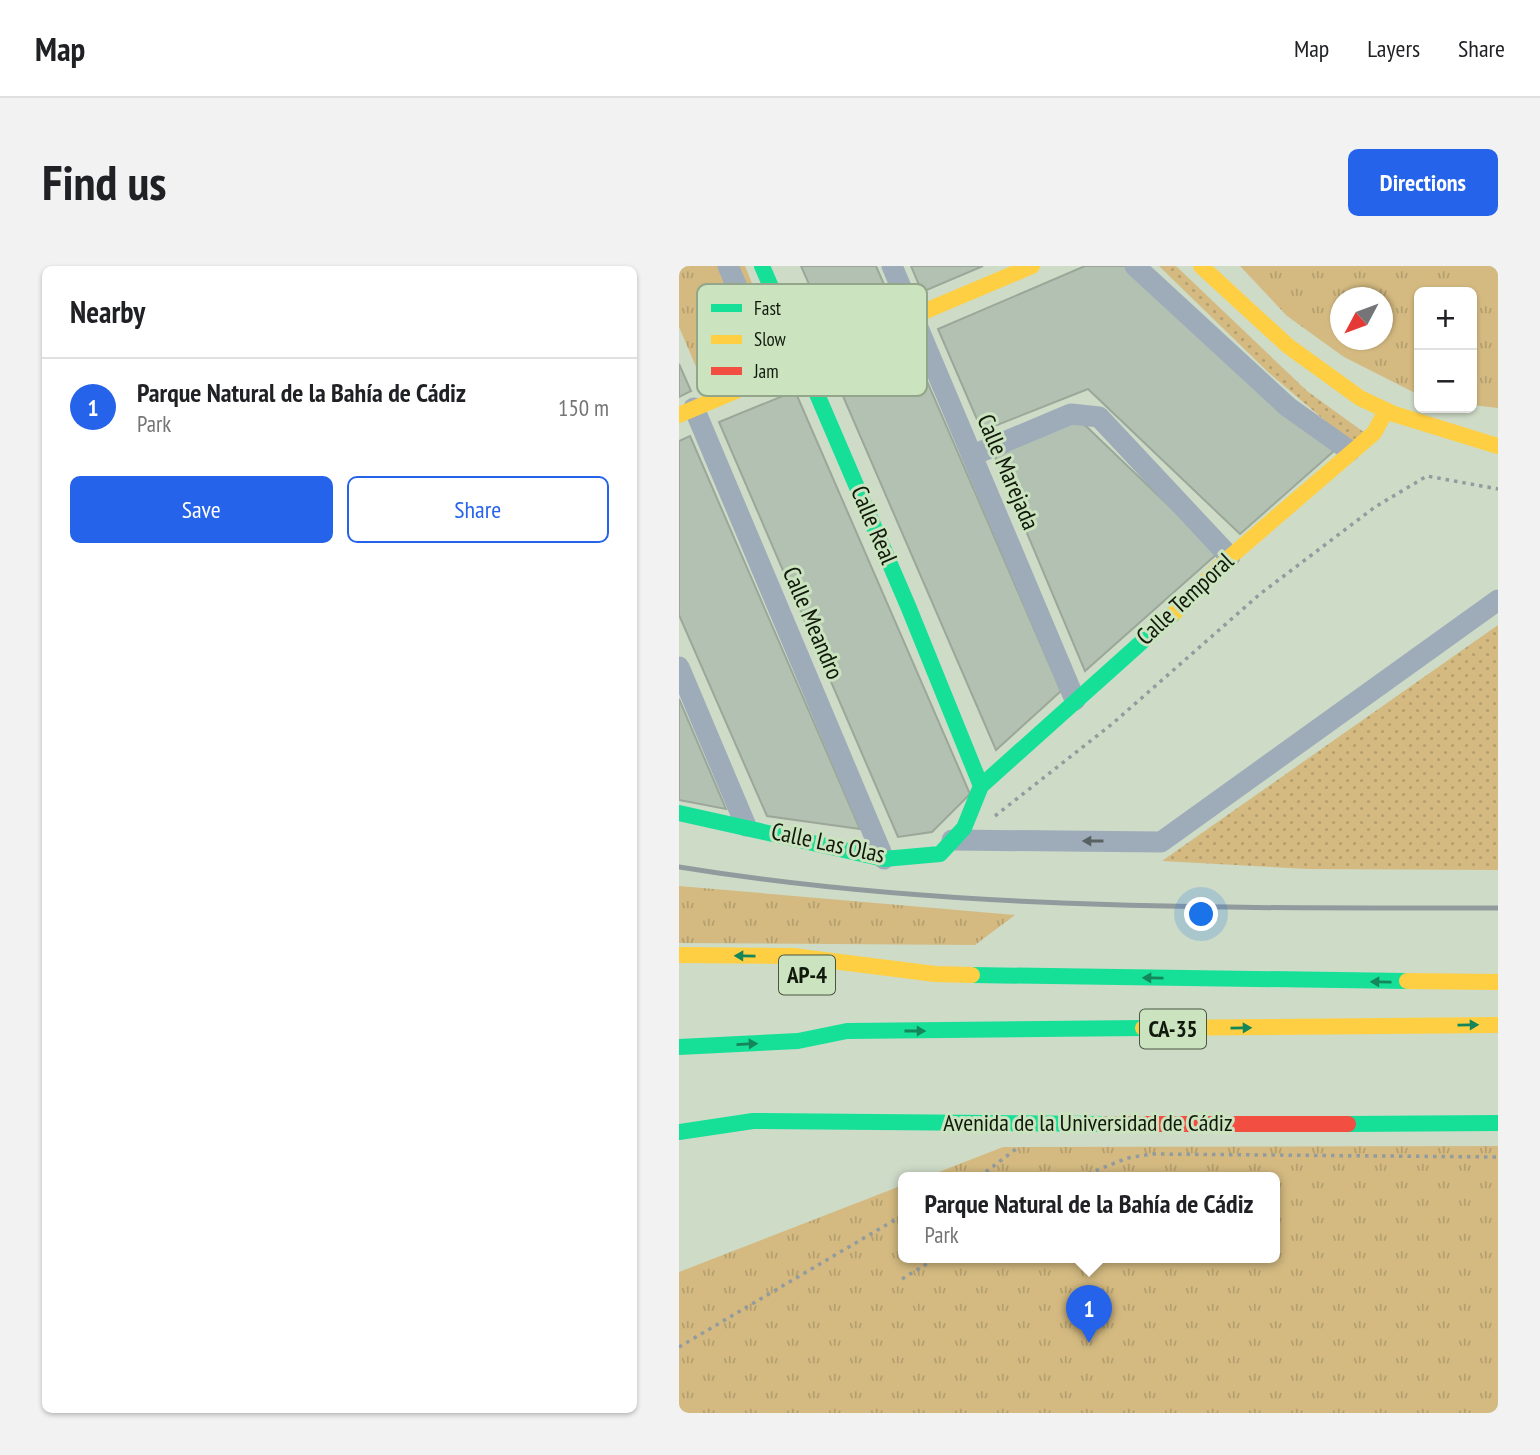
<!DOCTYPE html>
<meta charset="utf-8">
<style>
body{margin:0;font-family:"PT Sans Narrow",sans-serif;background:#f2f2f2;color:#202124}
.controls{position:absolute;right:21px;top:21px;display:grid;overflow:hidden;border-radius:10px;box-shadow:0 2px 5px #0004}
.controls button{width:63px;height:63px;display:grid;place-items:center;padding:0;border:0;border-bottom:2px solid #e0e0e0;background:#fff;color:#202124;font:35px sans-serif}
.compass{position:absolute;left:651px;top:21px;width:63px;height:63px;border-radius:50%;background:#fff;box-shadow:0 2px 5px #0004;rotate:229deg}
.you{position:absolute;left:523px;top:649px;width:24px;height:24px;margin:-18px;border:5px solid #fff;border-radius:50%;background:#1a73e8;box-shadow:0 0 0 10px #1a73e833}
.badge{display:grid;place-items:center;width:46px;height:46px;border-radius:50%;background:#2563eb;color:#fff;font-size:23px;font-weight:700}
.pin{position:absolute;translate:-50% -58px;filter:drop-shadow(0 2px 4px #0008)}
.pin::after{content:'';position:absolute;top:37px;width:24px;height:21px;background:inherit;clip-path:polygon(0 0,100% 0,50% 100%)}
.popup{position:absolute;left:219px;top:906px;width:382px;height:91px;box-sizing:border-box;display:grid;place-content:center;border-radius:10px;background:#fff;filter:drop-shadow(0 2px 5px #0005);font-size:23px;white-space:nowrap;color:#757577}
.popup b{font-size:26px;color:#202124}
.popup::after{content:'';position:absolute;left:50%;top:100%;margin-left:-14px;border:14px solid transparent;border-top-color:#fff}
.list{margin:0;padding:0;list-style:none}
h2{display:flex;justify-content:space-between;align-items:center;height:91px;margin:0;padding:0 28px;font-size:30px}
h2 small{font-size:23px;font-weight:400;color:#757577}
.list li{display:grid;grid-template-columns:46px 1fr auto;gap:21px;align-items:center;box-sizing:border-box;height:98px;padding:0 28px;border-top:2px solid #e0e0e0}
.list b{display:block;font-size:26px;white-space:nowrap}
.list p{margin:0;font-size:23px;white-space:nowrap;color:#757577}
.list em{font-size:23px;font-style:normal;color:#757577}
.actions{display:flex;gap:14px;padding:21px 28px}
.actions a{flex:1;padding:16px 0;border:2px solid #2563eb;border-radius:10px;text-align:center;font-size:24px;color:#2563eb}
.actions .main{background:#2563eb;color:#fff}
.map{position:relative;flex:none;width:819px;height:1147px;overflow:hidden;border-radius:10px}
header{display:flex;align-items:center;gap:42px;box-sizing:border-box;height:98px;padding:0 35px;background:#fff;border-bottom:2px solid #e0e0e0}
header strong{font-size:33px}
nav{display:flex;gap:38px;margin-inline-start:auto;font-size:24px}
.intro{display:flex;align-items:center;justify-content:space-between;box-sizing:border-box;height:168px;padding:0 42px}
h1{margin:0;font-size:49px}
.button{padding:18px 32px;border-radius:10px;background:#2563eb;color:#fff;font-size:24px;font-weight:700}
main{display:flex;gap:42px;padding:0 42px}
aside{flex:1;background:#fff;border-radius:10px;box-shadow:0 2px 5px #0004}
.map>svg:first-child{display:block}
.grass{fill:url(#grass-dots)}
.park{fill:url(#park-tufts);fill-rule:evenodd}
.pitch{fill:#d4ba81}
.building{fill:#b3c1b3;stroke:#9aa799;stroke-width:2}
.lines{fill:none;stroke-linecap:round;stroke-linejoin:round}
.path{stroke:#929c9f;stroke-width:3.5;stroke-dasharray:3.5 5;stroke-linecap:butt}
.street{stroke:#9eacb9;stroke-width:21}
.fast{stroke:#16e098;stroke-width:16}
.slow{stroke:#ffcf43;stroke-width:16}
.jam{stroke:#f24e42;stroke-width:16}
.rail{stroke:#919b9e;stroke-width:5}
.oneway{fill:#586262}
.oneway2{fill:#148659}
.labels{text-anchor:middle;stroke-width:6;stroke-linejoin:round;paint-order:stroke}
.shield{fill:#cbe3bf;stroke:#495642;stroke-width:2}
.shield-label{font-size:23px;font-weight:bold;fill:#11190c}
.street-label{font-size:24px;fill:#11190c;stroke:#cbe3bf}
.key{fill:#cbe3bf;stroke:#93a689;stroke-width:2}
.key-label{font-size:19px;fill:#11190c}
</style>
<header>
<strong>Map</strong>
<nav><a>Map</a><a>Layers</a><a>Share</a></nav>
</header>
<div class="intro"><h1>Find us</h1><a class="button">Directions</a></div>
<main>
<aside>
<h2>Nearby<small></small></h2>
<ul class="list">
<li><span class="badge">1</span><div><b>Parque Natural de la Bahía de Cádiz</b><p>Park</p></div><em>150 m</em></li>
</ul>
<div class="actions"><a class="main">Save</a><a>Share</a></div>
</aside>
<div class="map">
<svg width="819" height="1147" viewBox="0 0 819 1147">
<defs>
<pattern id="grass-dots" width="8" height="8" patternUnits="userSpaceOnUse" patternTransform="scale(1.75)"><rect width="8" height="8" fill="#d4ba81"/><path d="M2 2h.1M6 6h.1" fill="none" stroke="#b59f6e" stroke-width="1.8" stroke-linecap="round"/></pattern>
<pattern id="park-tufts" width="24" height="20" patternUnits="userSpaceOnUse" patternTransform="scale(1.75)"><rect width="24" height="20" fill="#d4ba81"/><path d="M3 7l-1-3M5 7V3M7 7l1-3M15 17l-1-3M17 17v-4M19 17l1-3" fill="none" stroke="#b59f6e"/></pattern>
</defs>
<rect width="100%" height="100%" fill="#cedbc7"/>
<!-- grass -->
<path class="grass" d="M480,0H497L628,125L686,167L671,176L589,106Z
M819,359V604L628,603L483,595Z"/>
<!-- park -->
<path class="park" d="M0,0H66L101,86L24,117L0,61Z
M561,0H819V142L793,139V26H740V129L665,91L608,50ZM662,32H704V74H662Z
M0,620L336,649L296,679L0,677Z
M819,880V1147H0V1006L224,919V991H596V911H247L324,881Z"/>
<!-- pitch -->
<path class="pitch" d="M789,0H819V34Z"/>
<!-- building -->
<path class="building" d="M122,0H197L214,39L151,66Z
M232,0H304L243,26Z
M406,0H448L656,184L561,268L409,123L303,165L259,63Z
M231,76L382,425L317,484L154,107Z
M0,98L12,125L0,131Z
M116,125L291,528L253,566L219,571L40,156Z
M395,153L408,161L539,287L406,405L316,191Z
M11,170L181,563L88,550L0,349V175Z
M0,433L47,543L0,534Z"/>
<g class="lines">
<!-- path -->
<path class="path" d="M316,550L433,458L581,328L696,241L748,210L819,223
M300,911L337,883
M401,911L448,892L473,888L819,891
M223,1013L259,991
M0,1081L224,949"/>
<!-- street -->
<path class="street" d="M49,0L95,107
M213,0L396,434
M456,0L609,141L671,185
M15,142L205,593
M294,189L392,148L420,151L551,291
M0,401L67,560
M273,574L482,576L819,334"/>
<!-- fast -->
<path class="fast" d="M83,0L229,340L302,520
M0,547L205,593L261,588L285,562L302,520L495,347
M293,709L728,715
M0,781L119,775L168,765L464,762
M669,858L819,857
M0,866L74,855L428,858"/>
<!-- slow -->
<path class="slow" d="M522,0L609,80L681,132L715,148L819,180
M0,149L353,0
M495,347L551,291L695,167L707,145
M0,689L114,690L256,708L293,709
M728,715L819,716
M464,762L819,759"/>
<!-- jam -->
<path class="jam" d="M428,858H669"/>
<!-- rail -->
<path class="rail" d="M0,601C270,645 546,642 819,642"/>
</g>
<!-- one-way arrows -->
<defs><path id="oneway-solid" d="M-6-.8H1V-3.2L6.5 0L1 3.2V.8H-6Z" transform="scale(1.75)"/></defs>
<use class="oneway" href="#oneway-solid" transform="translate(414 575) rotate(-180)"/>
<g class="oneway2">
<use href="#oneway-solid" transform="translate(66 690) rotate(-179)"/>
<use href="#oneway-solid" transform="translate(474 712) rotate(-179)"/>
<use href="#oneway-solid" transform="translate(702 716) rotate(-179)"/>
<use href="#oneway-solid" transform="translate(789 759) rotate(-1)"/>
<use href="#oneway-solid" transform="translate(562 762) rotate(-1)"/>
<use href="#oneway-solid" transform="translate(236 765)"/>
<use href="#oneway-solid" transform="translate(68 778) rotate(-3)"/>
</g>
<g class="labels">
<!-- shield labels -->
<g class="shield">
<rect x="100" y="689.5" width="56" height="39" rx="5"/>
<rect x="461" y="743.5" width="66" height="39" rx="5"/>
</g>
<g class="shield-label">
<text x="128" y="717">AP-4</text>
<text x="494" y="771">CA-35</text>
</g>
<!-- street labels -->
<g class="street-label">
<text transform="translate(329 206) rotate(67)" y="8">Calle Marejada</text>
<text transform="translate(195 259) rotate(67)" y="8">Calle Real</text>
<text transform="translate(506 333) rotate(-43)" y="8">Calle Temporal</text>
<text transform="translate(134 357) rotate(67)" y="8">Calle Meandro</text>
<text transform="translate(149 577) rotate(12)" y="8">Calle Las Olas</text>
<text x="409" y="865">Avenida de la Universidad de Cádiz</text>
</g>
</g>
<!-- legend -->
<rect x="18" y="18" width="230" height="112" rx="10" class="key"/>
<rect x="32" y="38" width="31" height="8" fill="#16e098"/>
<rect x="32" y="69" width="31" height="9" fill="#ffcf43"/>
<rect x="32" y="101" width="31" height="8" fill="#f24e42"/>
<g class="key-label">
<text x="75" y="49">Fast</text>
<text x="75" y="80">Slow</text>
<text x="75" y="112">Jam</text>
</g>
</svg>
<div class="controls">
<button>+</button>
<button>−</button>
</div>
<svg class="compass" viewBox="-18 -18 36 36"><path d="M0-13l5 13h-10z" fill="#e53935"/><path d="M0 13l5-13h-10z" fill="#757577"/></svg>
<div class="you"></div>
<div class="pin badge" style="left:410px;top:1077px">1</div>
<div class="popup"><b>Parque Natural de la Bahía de Cádiz</b>Park</div>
</div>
</main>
